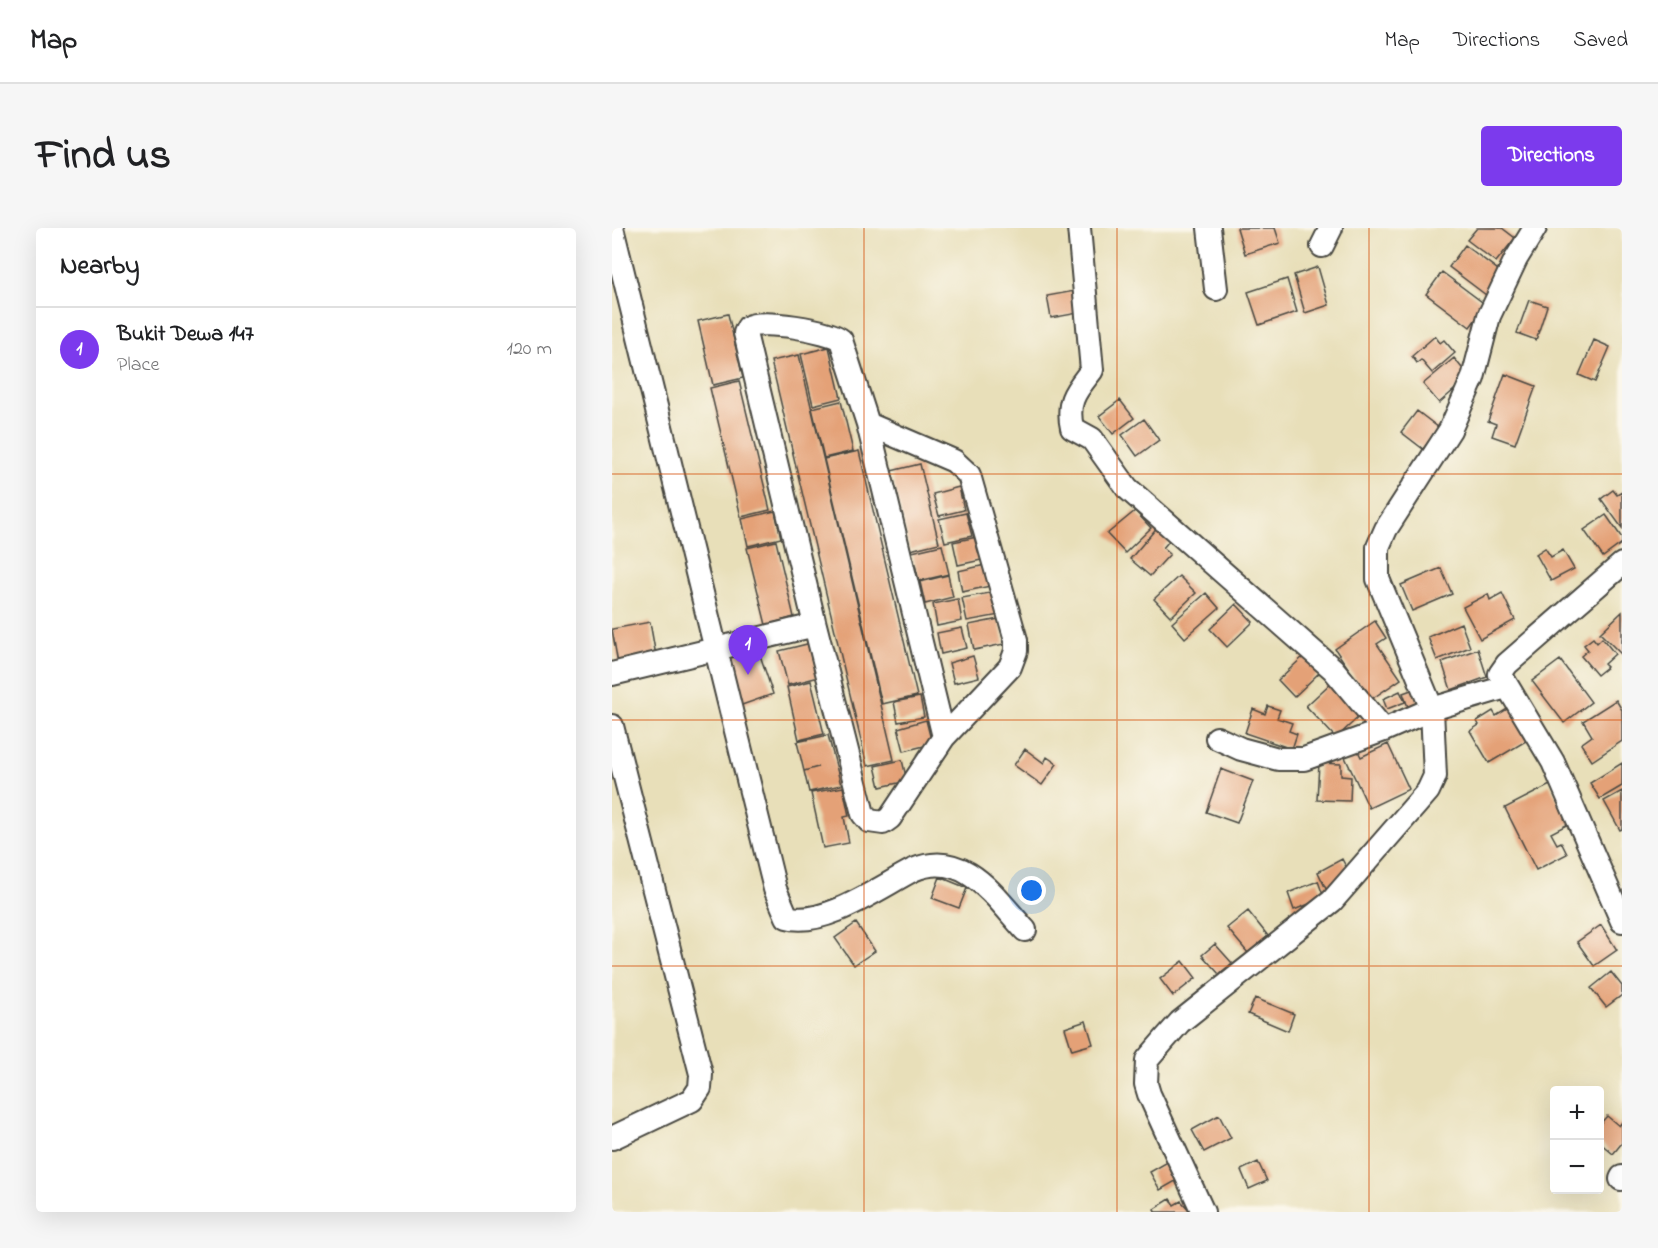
<!DOCTYPE html>
<meta charset="utf-8">
<style>
body{margin:0;font-family:"Indie Flower",sans-serif;background:#f6f6f6;color:#202124}
.controls{position:absolute;right:18px;bottom:18px;display:grid;overflow:hidden;border-radius:6px;box-shadow:0 6px 24px #0002}
.controls button{width:54px;height:54px;display:grid;place-items:center;padding:0;border:0;border-bottom:2px solid #e0e0e0;background:#fff;color:#202124;font:30px sans-serif}
.you{position:absolute;left:420px;top:663px;width:21px;height:21px;margin:-15px;border:4px solid #fff;border-radius:50%;background:#1a73e8;box-shadow:0 0 0 9px #1a73e833}
.badge{display:grid;place-items:center;width:39px;height:39px;border-radius:50%;background:#7c3aed;color:#fff;font-size:20px;font-weight:700}
.pin{position:absolute;translate:-50% -50px;filter:drop-shadow(0 2px 3px #0008)}
.pin::after{content:'';position:absolute;top:32px;width:21px;height:18px;background:inherit;clip-path:polygon(0 0,100% 0,50% 100%)}
.list{margin:0;padding:0;list-style:none}
h2{display:flex;justify-content:space-between;align-items:center;height:78px;margin:0;padding:0 24px;font-size:26px}
h2 small{font-size:20px;font-weight:400;color:#757577}
.list li{display:grid;grid-template-columns:39px 1fr auto;gap:18px;align-items:center;box-sizing:border-box;height:84px;padding:0 24px;border-top:2px solid #e0e0e0}
.list b{display:block;font-size:22px;white-space:nowrap}
.list p{margin:0;font-size:20px;white-space:nowrap;color:#757577}
.list em{font-size:20px;font-style:normal;color:#757577}
.map{position:relative;flex:none;width:1010px;height:984px;overflow:hidden;border-radius:6px}
header{display:flex;align-items:center;gap:36px;box-sizing:border-box;height:84px;padding:0 30px;background:#fff;border-bottom:2px solid #e0e0e0}
header strong{font-size:28px}
nav{display:flex;gap:33px;margin-inline-start:auto;font-size:21px}
.intro{display:flex;align-items:center;justify-content:space-between;box-sizing:border-box;height:144px;padding:0 36px}
h1{margin:0;font-size:42px}
.button{padding:15px 27px;border-radius:6px;background:#7c3aed;color:#fff;font-size:21px;font-weight:700}
main{display:flex;gap:36px;padding:0 36px}
aside{flex:1;background:#fff;border-radius:6px;box-shadow:0 6px 24px #0002}
.map>svg:first-child{display:block}
.building{fill:#e4a177}
.lines{fill:none;stroke-linecap:round;stroke-linejoin:round}
.minor-casing{stroke:#474640;stroke-width:26}
.minor{stroke:#fff;stroke-width:22}
.grid{fill:none;stroke:#d5540f;stroke-width:1.5;stroke-opacity:0.55}
</style>
<header>
<strong>Map</strong>
<nav><a>Map</a><a>Directions</a><a>Saved</a></nav>
</header>
<div class="intro"><h1>Find us</h1><a class="button">Directions</a></div>
<main>
<aside>
<h2>Nearby<small></small></h2>
<ul class="list">
<li><span class="badge">1</span><div><b>Bukit Dewa 147</b><p>Place</p></div><em>120 m</em></li>
</ul>
</aside>
<div class="map">
<svg width="1010" height="984" viewBox="0 0 1010 984">
<rect width="100%" height="100%" fill="#fbf7ec"/>
<filter id="ink" filterUnits="userSpaceOnUse"><feTurbulence type="fractalNoise" baseFrequency=".0167" numOctaves="2"/><feDisplacementMap in="SourceGraphic" scale="12" xChannelSelector="R" yChannelSelector="G"/><feConvolveMatrix kernelMatrix="1 2 1 2 8 2 1 2 1" color-interpolation-filters="sRGB"/></filter>
<filter id="wash" filterUnits="userSpaceOnUse"><feTurbulence type="fractalNoise" baseFrequency=".008" numOctaves="4" result="noise"/><feDisplacementMap in="SourceGraphic" scale="24" xChannelSelector="R" yChannelSelector="G"/><feGaussianBlur stdDeviation="1.35" result="paint"/><feColorMatrix in="noise" values="0 0 0 0 0 0 0 0 0 0 0 0 0 0 0 0 0 1.4 0 .05"/><feComposite in="paint" operator="in"/></filter>
<g filter="url(#wash)">
<rect width="100%" height="100%" fill="#e8dfb9"/>
<g id="blocks">
<!-- building -->
<path class="building" d="M625,0H663L668,15L633,26Z
M865,0H890L903,10L884,34L855,12Z
M853,17L894,48L878,70L837,39Z
M706,39L717,77L693,85L682,47Z
M830,44L874,77L858,99L814,66Z
M675,51L685,84L647,97L636,64Z
M468,62L472,84L439,90L435,68Z
M917,72L935,78L924,112L905,105Z
M116,86L131,150L101,157L86,93Z
M823,108L828,115L832,112L843,125L820,145L809,132L805,135L800,128Z
M982,112L998,119L983,154L967,147Z
M217,119L229,170L201,177L189,126Z
M187,127L282,532L255,538L159,133Z
M842,130L857,149L827,175L811,156Z
M893,146L924,158L903,216L880,208L884,196L876,193Z
M127,153L158,282L129,289L98,160Z
M508,172L522,190L501,206L487,188Z
M229,173L241,223L212,230L200,180Z
M805,183L827,200L811,221L789,204Z
M532,191L547,212L525,228L510,207Z
M247,223L305,468L270,476L212,231Z
M308,236L327,315L298,322L279,243Z
M347,259L352,282L327,288L321,266Z
M1001,262L1005,267L1010,264V300L989,271Z
M163,283L169,310L136,318L130,291Z
M523,283L539,300L513,325L495,306Z
M354,285L360,308L333,314L327,291Z
M994,287L1010,310V315L991,329L972,302Z
M548,296L561,308L551,320L558,326L538,348L518,331Z
M370,308L374,331L346,337L341,314Z
M164,313L182,389L154,397L135,320Z
M330,317L337,346L307,353L300,324Z
M933,320L939,329L951,322L962,341L939,353L924,326Z
M378,336L383,357L350,364L346,343Z
M829,340L840,366L800,383L789,357Z
M336,347L341,369L313,376L308,354Z
M567,348L584,365L559,389L542,371Z
M383,364L388,387L355,393L350,370Z
M594,365L607,380L573,410L560,395Z
M890,365L903,392L868,411L851,379L876,366L878,372Z
M346,371L350,393L325,398L321,376Z
M624,376L641,394L615,419L598,401Z
M1010,384V427L988,405Z
M387,391L392,416L362,422L357,397Z
M763,393L774,410L765,416L789,451L758,472L723,421Z
M38,394L44,428L6,436L0,401Z
M849,395L858,419L825,432L816,409Z
M350,400L355,420L329,426L325,405Z
M981,410L985,415L990,410L1003,426L992,436L995,439L985,447L969,428L976,422L972,417Z
M199,415L207,449L176,457L167,423Z
M146,421L161,466L127,478L111,428Z
M866,421L875,449L839,462L830,434Z
M693,427L708,444L682,469L666,452Z
M361,428L367,449L342,455L337,435Z
M948,432L979,474L952,495L920,453Z
M722,452L752,484L724,510L694,478Z
M199,453L212,506L187,512L175,459Z
M802,461L808,478L797,482L791,465Z
M788,463L793,474L775,481L771,471Z
M308,469L312,489L286,494L282,474Z
M1004,472L1010,482V513L980,533L969,516L980,508L971,493Z
M656,478L668,482L665,490L680,495L677,503L685,506L680,521L633,505L641,481L653,486Z
M900,478L919,510L877,535L858,503L867,497L865,493L881,483L884,488Z
M314,492L320,516L292,523L286,500Z
M216,507L229,557L197,564L192,543L206,539L192,543L185,514Z
M776,516L797,561L757,580L732,527L745,521L749,529Z
M413,521L432,535L435,529L445,536L430,557L402,537Z
M290,532L295,553L268,559L263,538Z
M707,535L729,536V548L739,549L738,573L705,572Z
M1010,535V558L988,571L978,555Z
M609,541L641,553L625,595L594,584Z
M938,557L948,576L964,592L939,605L945,616L949,614L955,626L924,642L893,580Z
M231,559L237,588L232,589L237,615L211,620L199,565Z
M1010,563V601L1008,602L992,573Z
M730,631L739,648L714,661L706,644Z
M328,649L355,660L347,680L320,670Z
M706,653L712,670L682,682L676,665Z
M636,683L656,708L636,725L615,700Z
M244,695L263,723L242,737L223,710Z
M989,697L1005,722L982,738L965,714Z
M603,716L620,735L607,746L590,727Z
M571,733L584,750L561,768L548,751Z
M999,744L1010,758V767L994,779L979,760Z
M643,770L682,786L676,803L636,786Z
M474,793L481,816L460,822L453,800Z
M607,887L619,910L592,924L580,902Z
M995,888L1007,898L1010,894V915L1001,926L987,914V897Z
M559,932L569,950L548,962L538,944Z
M646,934L655,953L637,961L629,942Z
M558,971L562,977L569,973L579,984H543L542,981Z"/>
</g>
</g>
<g filter="url(#ink)">
<use href="#blocks" fill-opacity="0" stroke="#474640" stroke-width="1.5"/>
<g class="lines">
<defs>
<path id="minor" d="M0,0L163,661L175,689C211,700 268,659 301,642C352,620 382,668 413,702
M467,0L480,142C464,163 454,172 460,200L480,211L515,260L721,441L772,502
M597,0L604,61
M710,18L719,0
M1010,336L895,436L888,446L941,534L1010,693
M203,397L251,586L257,593L271,595L278,590L332,509L398,439L404,423V412L357,247L342,233L256,196
M0,446L203,397L133,105L136,99C149,91 217,102 229,112L256,196L332,509
M0,498L89,846L88,860L80,872L0,910
M605,510L629,521L666,531H692L772,502L820,481L894,459
M1009,951L1010,949
M591,984L537,866L534,856L535,832L553,811L568,794L720,673L816,563L823,548L820,481L766,351V319L774,301L838,202L861,150L877,88L904,31L923,0"/>
</defs>
<!-- minor casing -->
<use href="#minor" class="minor-casing"/>
<!-- minor -->
<use href="#minor" class="minor"/>
</g>
</g>
<!-- grid -->
<path class="grid" d="M252,0V984M505,0V984M757,0V984M0,246H1010M0,492H1010M0,738H1010"/>
</svg>
<div class="controls">
<button>+</button>
<button>−</button>
</div>
<div class="you"></div>
<div class="pin badge" style="left:136px;top:447px">1</div>
</div>
</main>
